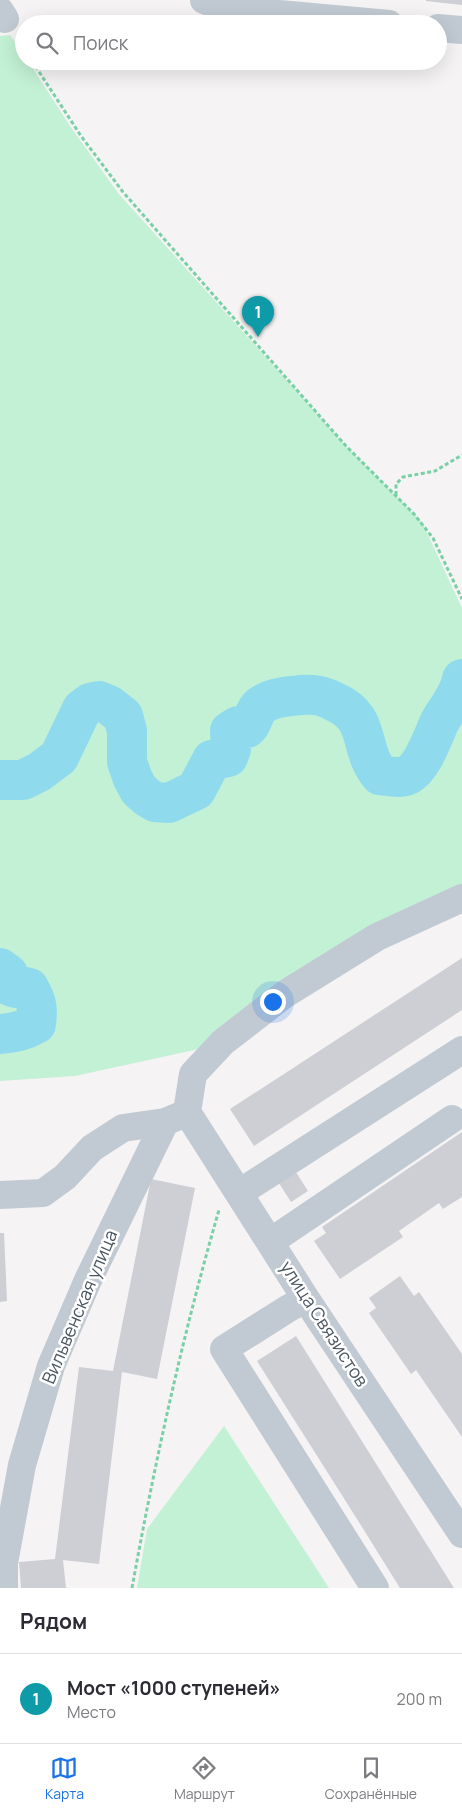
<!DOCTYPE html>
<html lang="ru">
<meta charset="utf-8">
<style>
body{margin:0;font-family:Manrope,sans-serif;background:#f2f2f3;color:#2b2b33}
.you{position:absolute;left:272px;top:1001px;width:18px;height:18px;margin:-12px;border:4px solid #fff;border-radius:50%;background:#1a73e8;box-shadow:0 0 0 8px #1a73e833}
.badge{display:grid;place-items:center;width:32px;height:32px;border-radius:50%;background:#1a73e8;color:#fff;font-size:16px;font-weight:700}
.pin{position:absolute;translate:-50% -41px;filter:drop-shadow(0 1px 2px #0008)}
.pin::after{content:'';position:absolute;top:26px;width:18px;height:15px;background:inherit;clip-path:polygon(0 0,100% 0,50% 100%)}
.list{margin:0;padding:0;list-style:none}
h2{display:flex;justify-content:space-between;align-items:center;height:65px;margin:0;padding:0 20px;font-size:21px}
h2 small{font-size:16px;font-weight:400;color:#7c7c81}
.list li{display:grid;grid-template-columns:32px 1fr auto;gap:15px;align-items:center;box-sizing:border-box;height:90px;padding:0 20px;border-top:1px solid #e1e1e2}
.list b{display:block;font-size:19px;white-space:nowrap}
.list p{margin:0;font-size:16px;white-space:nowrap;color:#7c7c81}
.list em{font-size:16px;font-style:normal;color:#7c7c81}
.icon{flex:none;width:28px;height:28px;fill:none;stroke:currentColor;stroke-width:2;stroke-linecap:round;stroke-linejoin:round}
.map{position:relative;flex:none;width:462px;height:1588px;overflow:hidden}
.search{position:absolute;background:#fff;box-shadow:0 5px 20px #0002;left:15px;right:15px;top:15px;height:55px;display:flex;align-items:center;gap:12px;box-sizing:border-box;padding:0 18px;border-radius:28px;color:#7c7c81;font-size:19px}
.sheet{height:155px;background:#fff}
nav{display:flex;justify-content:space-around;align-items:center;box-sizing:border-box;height:70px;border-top:1px solid #e1e1e2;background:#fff;font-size:14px;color:#7c7c81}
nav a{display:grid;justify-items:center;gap:2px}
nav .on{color:#1a73e8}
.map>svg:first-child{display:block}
.green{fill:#c3f1d5}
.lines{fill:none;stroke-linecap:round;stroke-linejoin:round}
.river{stroke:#90daee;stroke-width:40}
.building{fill:#cdcfd5}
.path{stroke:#7ad0a6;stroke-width:3;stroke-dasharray:4 2.5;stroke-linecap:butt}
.minor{stroke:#c1cad2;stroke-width:28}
.labels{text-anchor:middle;stroke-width:5;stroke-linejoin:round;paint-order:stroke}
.street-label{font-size:18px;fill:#4a5661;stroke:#fff}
</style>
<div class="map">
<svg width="462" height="1588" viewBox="0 0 462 1588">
<rect width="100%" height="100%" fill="#f5f3f3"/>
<!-- green -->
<path class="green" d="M10,35L24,55V61H28L70,126L118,193L346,446L422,522L462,608V894L199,1049L75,1076L0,1081V36Z
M224,1426L329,1588H137L147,1529Z"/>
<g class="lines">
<!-- river -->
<path class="river" d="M0,780H23L39,772L59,757L82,709L90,703L99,701L109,705L123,716L127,731V762L133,779L139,790L147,797L155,802L169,803L196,790L212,760L228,757L231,749L230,731L238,726L247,728C254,723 253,712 260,706C272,697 286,697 300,695C313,694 322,695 333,701C373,718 357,747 380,775C389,776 399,779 408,775C423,767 433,736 440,721C448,707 459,696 462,679
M0,968L8,974L10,986L15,988L21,986L29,988C37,1002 38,1008 36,1024C24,1031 14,1033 0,1034"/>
</g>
<!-- building -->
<path class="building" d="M426,0H462V5L426,1Z
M462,958V1010L254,1146L230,1109Z
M462,1132V1197L443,1209L439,1203L399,1231L403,1237L340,1279L314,1241L326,1233L322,1227Z
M294,1169L308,1191L291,1202L277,1180Z
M151,1179L195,1188L157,1379L122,1372L99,1564L63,1560L66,1588H21L19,1562L55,1559L79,1367L113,1371Z
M0,1233H4L7,1301L0,1302Z
M400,1276L414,1296L419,1292L462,1354V1437L416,1370L411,1374L369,1313L376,1308L369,1298Z
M296,1336L454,1588H400L357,1519L257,1361Z"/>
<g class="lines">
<!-- path -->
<path class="path" d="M17,38L24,48
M32,61L81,136L123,192L346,446L414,514L433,538L462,599
M396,495V484L403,477L435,471L462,455
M132,1588C155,1461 183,1334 219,1210"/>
<!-- minor -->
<path class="minor" d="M204,0L226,9L389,24
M0,11L5,19
M438,28L462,30
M187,1112L306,1299L462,1534
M187,1112L193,1074L223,1042L285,994L377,937L462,898
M239,1193L462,1050
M0,1195L43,1193L65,1177L92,1148L123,1128L165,1122L179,1116
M270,1242L452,1119
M306,1299L289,1308L224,1349L375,1588
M4,1588V1563L22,1465L51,1366L88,1280L165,1122"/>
</g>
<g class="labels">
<!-- street labels -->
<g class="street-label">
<text transform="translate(80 1307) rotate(-67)" y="6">Вильвенская улица</text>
<text transform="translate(324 1324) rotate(57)" y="6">улица Связистов</text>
</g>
</g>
</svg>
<div class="you"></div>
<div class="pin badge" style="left:258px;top:337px;background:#0f9aa8">1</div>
<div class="search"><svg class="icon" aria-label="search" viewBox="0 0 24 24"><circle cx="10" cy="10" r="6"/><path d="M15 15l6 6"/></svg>Поиск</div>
</div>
<section class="sheet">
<h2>Рядом<small></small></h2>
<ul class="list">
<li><span class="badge" style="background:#0f9aa8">1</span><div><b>Мост «1000 ступеней»</b><p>Место</p></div><em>200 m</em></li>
</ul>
</section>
<nav>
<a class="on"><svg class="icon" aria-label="map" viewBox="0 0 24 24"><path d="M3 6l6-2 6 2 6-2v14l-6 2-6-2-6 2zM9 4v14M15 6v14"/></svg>Карта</a>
<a><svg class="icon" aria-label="directions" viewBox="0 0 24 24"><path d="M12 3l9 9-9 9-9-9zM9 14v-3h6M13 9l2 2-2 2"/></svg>Маршрут</a>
<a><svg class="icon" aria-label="saved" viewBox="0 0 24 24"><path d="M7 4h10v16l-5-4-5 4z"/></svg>Сохранённые</a>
</nav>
